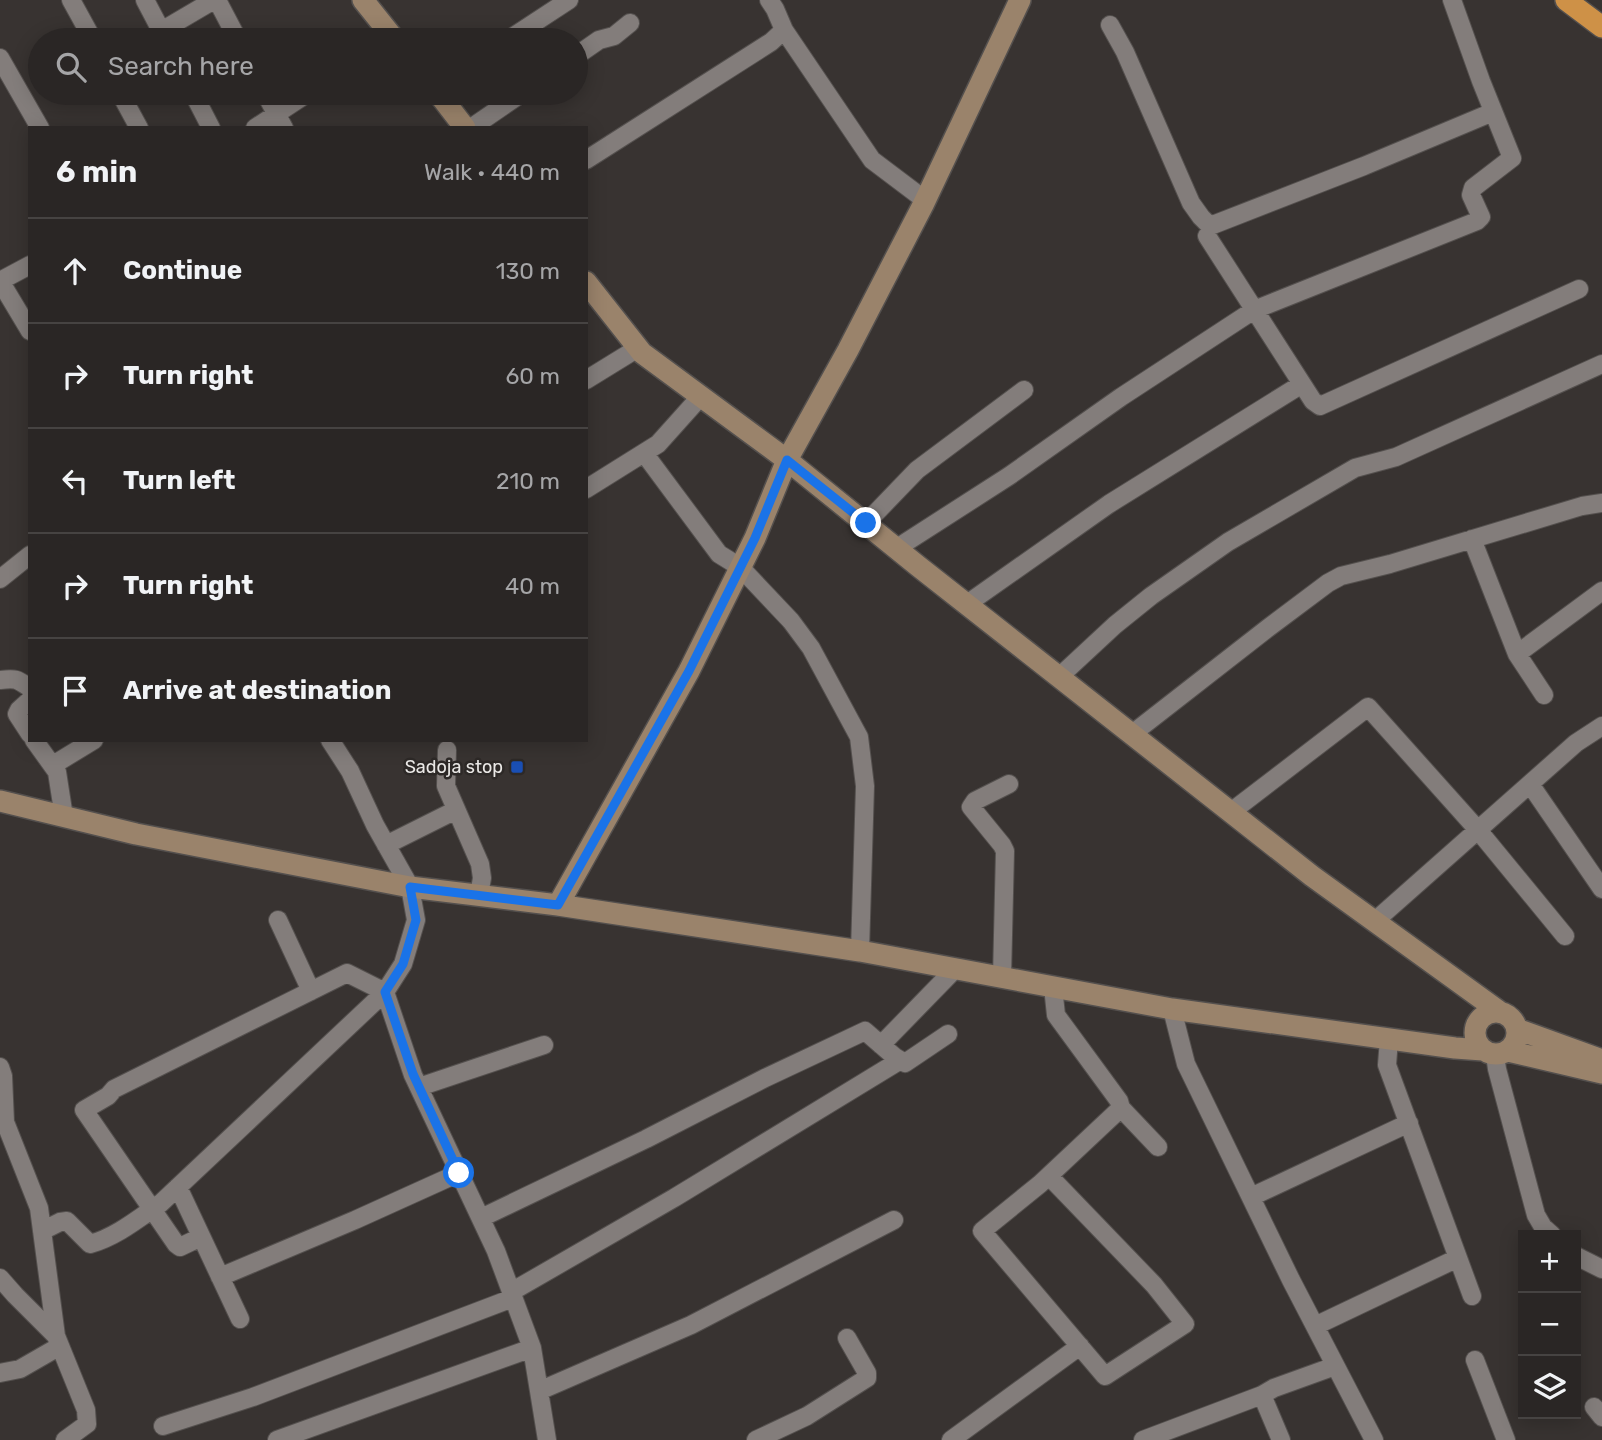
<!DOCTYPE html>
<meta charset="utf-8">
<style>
body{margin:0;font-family:Rubik,sans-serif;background:#363232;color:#f1f3f6}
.controls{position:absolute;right:21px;bottom:21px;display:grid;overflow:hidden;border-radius:0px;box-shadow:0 4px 18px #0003}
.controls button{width:63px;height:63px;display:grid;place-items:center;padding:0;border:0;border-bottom:2px solid #464342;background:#2a2625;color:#f1f3f6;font:35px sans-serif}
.stop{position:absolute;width:21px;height:21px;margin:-16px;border:5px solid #1a73e8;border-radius:50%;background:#fff}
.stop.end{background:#1a73e8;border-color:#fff;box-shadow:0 2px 7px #0008}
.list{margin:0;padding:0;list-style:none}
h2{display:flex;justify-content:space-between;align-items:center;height:91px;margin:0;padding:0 28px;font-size:30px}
h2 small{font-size:23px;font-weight:400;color:#a5a5a7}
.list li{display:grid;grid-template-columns:46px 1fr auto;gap:21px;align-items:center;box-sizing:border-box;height:105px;padding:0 28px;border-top:2px solid #464342}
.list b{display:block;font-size:26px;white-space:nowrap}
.list em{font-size:23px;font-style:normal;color:#a5a5a7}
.icon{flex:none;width:38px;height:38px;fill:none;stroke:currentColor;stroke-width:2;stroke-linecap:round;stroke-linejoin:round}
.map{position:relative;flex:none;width:1602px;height:1440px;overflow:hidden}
.search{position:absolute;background:#2a2625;box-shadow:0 4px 18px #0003;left:28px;top:28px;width:560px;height:77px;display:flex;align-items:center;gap:18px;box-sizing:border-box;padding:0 24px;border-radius:38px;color:#a5a5a7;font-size:26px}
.panel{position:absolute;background:#2a2625;box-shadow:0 4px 18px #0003;left:28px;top:126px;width:560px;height:616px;border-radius:0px}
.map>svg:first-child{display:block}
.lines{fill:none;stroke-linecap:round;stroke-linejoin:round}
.street-casing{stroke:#54504e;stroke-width:20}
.secondary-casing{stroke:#54504e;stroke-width:24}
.highway-casing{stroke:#54504e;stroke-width:24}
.street{stroke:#837d7b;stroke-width:18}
.secondary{stroke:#9a836b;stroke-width:21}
.highway{stroke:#ce9147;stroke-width:21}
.route{stroke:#1a73e8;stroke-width:9}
.transit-dot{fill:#1a4fb4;stroke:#2d2927;stroke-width:2.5}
.labels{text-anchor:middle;stroke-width:5;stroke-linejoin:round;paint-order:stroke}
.poi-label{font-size:18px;fill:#eae8e6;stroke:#2d2927;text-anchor:end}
</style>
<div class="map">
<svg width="1602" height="1440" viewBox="0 0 1602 1440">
<rect width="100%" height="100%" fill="#383331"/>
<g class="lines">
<defs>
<path id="street" d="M71,0L93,40
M145,0L166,40
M217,0L238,40
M1110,25L1125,52L1191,203L1201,217L1210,226L1364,166L1493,112
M784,30L872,160L925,200
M146,40L214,0
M508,40L569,0
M576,56L599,40L614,36L630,23
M0,58L40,128
M120,93L139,128
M193,93L211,128
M265,93L284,128
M255,128L308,93
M471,128L522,93
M586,160L771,42L784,30L775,9L769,0
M1207,236L1313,401L1320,406L1579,289
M30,265L0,281L30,331
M586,380L638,348
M644,453L719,554L740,567L791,621L811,648L859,737L865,786L860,951
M586,489L658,444L701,396
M866,523L917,470L1024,390
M1472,539L1517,654L1544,695
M897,548L1009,476L1121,397L1254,310L1477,221L1481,217L1471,195L1473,188L1512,158L1481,81L1452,0
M0,579L30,555
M967,604L1109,504L1302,384
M1517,654L1602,591
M1059,677L1115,625L1151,596L1228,542L1355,468L1396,457L1602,364
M0,680C16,678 17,679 30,688
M30,700L19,710L17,714L30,734
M1132,734L1268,628L1328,583L1341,576L1390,564L1582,506L1602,503
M34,740L57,772L64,817
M330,740L350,771L375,825L410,887L416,920L403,964L385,992L413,1075L496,1251L532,1348L547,1440
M447,750L446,786L480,864L482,878L479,895
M53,765L94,740
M1530,784L1602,889
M1231,812L1368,707L1478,830L1565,936
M386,845L456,810
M278,920L311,991
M1375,921L1576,743L1602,726
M1002,977L1005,851L1002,845L971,807L975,801L1009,784
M1053,987L1056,1015L1119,1101L1121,1108L1158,1147
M1172,1009L1186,1064L1291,1280L1374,1440
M1389,1039L1387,1065L1472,1296
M881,1045L955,969
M1495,1055L1497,1069L1536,1215L1543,1227L1552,1235
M0,1067L3,1076L5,1122L39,1208L56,1336L86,1410L87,1424L65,1440
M419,1087L544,1045
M1049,1176L1154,1285L1185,1324L1105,1376L982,1231L1040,1184L1121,1108
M178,1187L240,1319
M1251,1197L1409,1123
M481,1218L646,1139L765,1078L865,1031L895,1057L905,1063L948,1034
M42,1231L60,1222L67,1221L90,1244C116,1237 139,1218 161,1203L385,992L347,973L114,1089L108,1096L84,1110L176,1244L180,1247L201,1237
M1576,1256L1602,1269
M220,1277L355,1220L459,1173
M0,1278L15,1295L56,1336
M511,1292L674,1198L899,1061
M1315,1326L1458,1258
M1475,1360L1506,1440
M0,1373L20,1369L60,1346
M539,1391L691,1325L894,1220
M1594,1407L1602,1417
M163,1426L253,1397L513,1298
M277,1440L532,1348
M756,1440L807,1416L867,1378V1373L847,1338
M951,1440L1080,1346
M1143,1440L1262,1395
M1281,1440L1262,1395L1274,1388L1335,1366"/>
<path id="secondary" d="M363,0L395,40
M438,93L465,128
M586,282L642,353L787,460L918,566L1312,876L1500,1012
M0,801L136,834L410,887L558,905L860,951L1172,1009L1455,1048L1483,1050
M558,905L689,671L755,538L787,460L848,350L923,205L1020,0
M1475 1033a21 21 0 1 1 42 0a21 21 0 1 1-42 0Z
M1517,1029L1602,1060
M1508,1051L1602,1073"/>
<path id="highway" d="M1566,0L1602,27"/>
</defs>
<!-- street casing -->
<use href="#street" class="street-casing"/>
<!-- secondary casing -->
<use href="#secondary" class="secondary-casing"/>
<!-- highway casing -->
<use href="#highway" class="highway-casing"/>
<!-- street -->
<use href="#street" class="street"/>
<!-- secondary -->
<use href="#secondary" class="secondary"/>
<!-- highway -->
<use href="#highway" class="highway"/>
</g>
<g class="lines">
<!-- route -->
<path class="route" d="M459,1173L413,1074L385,992L403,964L416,920L410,887L558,905L689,671L755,538L787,460L866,523"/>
</g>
<!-- markers -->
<rect class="transit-dot" x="510" y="760" width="14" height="14" rx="3.5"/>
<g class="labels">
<!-- poi labels -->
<g class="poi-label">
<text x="503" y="773">Sadoja stop</text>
</g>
</g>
</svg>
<div class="controls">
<button>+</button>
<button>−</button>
<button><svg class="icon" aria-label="layers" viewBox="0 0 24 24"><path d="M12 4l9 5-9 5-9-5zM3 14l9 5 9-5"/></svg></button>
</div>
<div class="stop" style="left:459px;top:1173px"></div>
<div class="stop end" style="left:866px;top:523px"></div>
<div class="search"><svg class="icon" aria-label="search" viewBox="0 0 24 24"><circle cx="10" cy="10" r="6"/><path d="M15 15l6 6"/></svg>Search here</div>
<section class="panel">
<h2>6 min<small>Walk · 440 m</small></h2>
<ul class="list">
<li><svg class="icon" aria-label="ahead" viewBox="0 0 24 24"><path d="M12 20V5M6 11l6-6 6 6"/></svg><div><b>Continue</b></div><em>130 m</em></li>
<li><svg class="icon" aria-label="right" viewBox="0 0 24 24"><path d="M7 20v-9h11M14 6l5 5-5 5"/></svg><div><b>Turn right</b></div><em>60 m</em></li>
<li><svg class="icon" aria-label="left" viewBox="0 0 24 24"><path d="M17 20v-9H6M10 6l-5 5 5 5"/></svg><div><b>Turn left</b></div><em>210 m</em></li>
<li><svg class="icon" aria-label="right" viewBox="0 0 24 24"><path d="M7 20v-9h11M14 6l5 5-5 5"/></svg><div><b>Turn right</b></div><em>40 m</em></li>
<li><svg class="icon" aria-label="arrive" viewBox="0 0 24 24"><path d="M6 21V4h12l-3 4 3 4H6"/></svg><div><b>Arrive at destination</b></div></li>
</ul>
</section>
</div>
